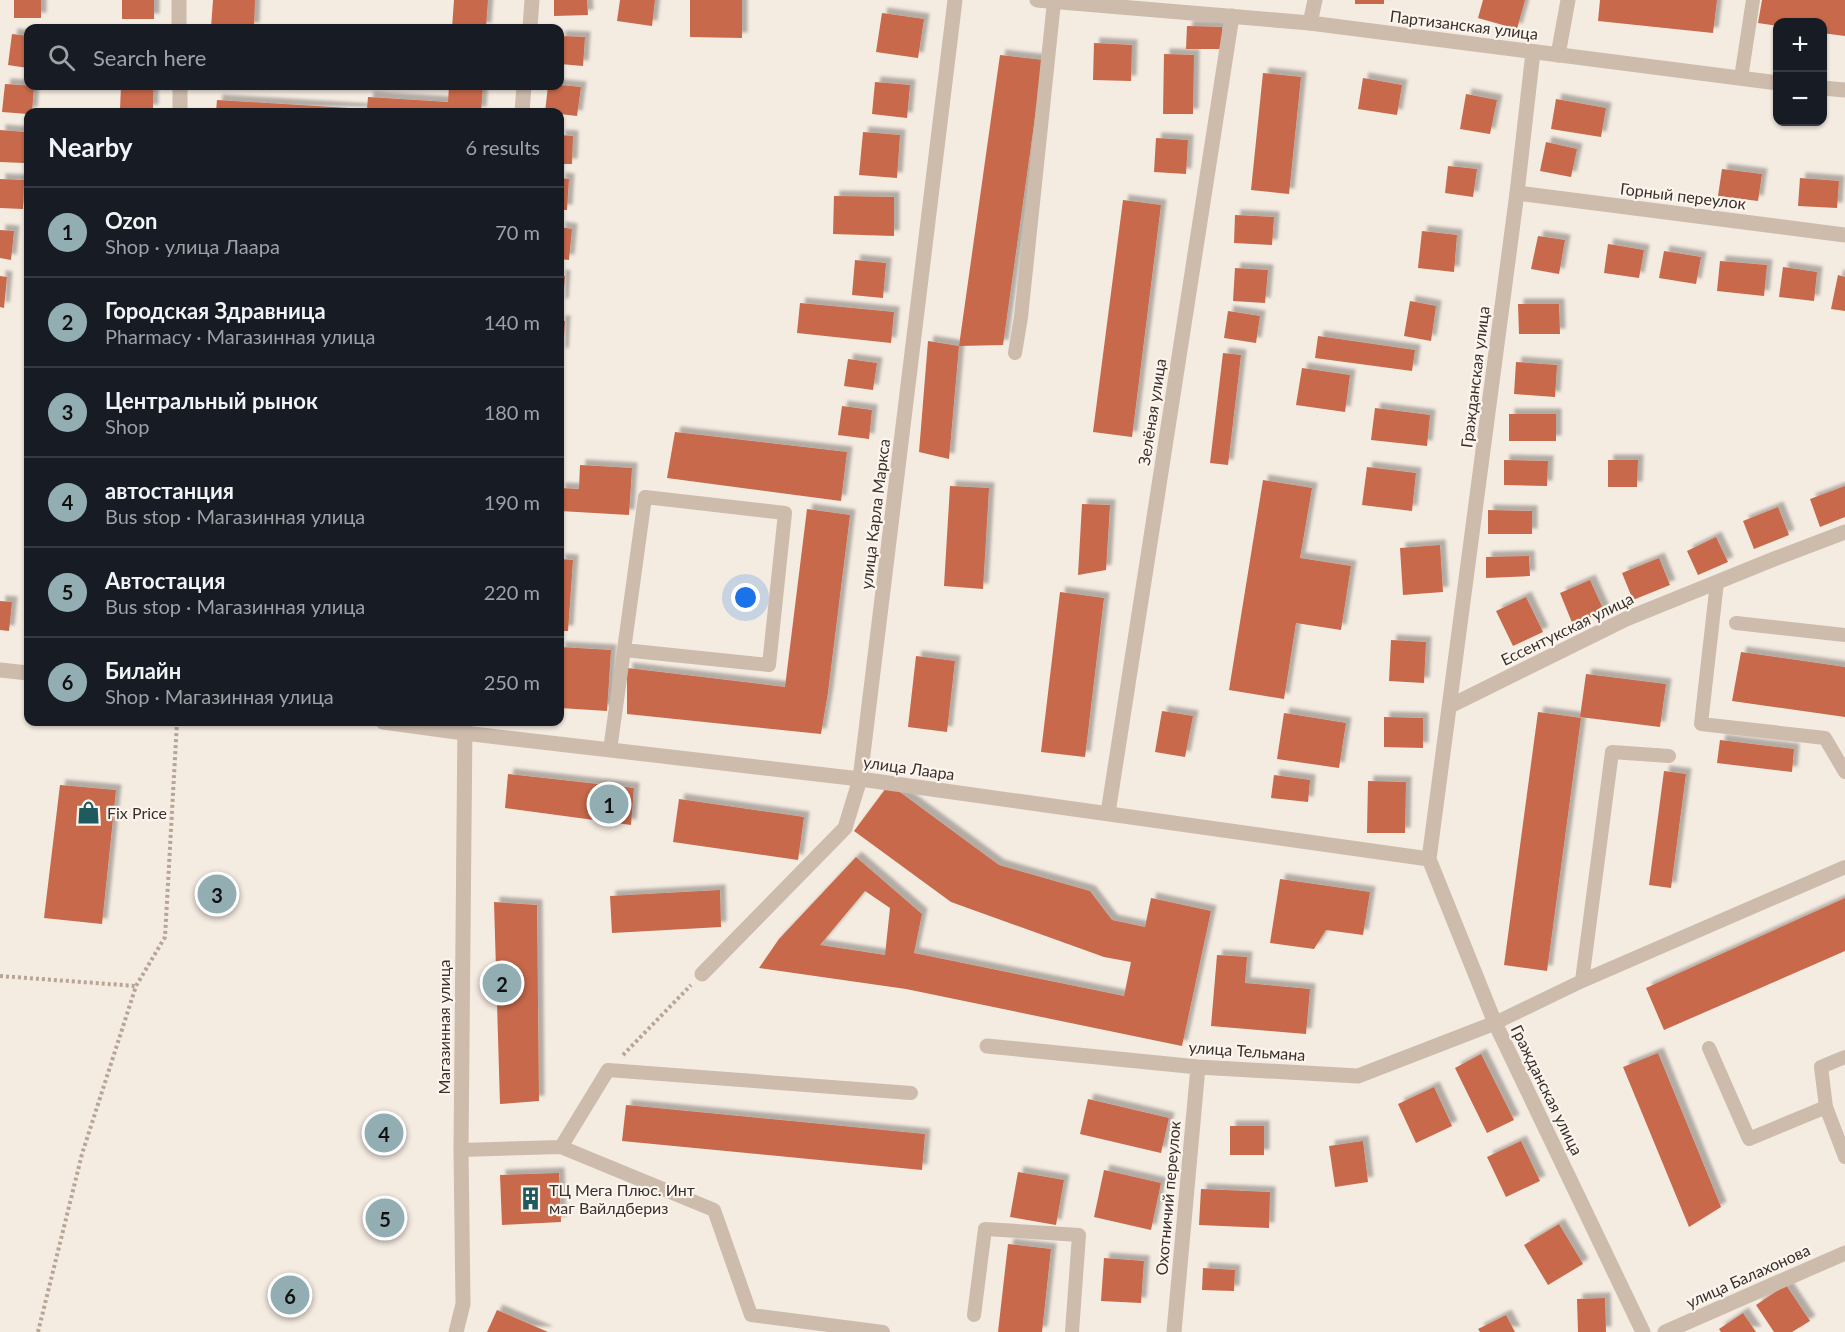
<!DOCTYPE html>
<meta charset="utf-8">
<style>
body{margin:0;font-family:Lato,sans-serif;background:#242831;color:#f1f3f6}
.controls{position:absolute;right:18px;top:18px;display:grid;overflow:hidden;border-radius:12px;box-shadow:0 2px 4px #0004}
.controls button{width:54px;height:54px;display:grid;place-items:center;padding:0;border:0;border-bottom:2px solid #363941;background:#171b24;color:#f1f3f6;font:30px sans-serif}
.you{position:absolute;left:746px;top:598px;width:21px;height:21px;margin:-15px;border:4px solid #fff;border-radius:50%;background:#1a73e8;box-shadow:0 0 0 9px #1a73e833}
.badge{display:grid;place-items:center;width:39px;height:39px;border-radius:50%;background:#92aeb2;color:#111;font-size:20px;font-weight:700}
.pin{position:absolute;translate:-50% -50%;border:3px solid #fff;box-shadow:0 2px 6px #0006}
.list{margin:0;padding:0;list-style:none}
h2{display:flex;justify-content:space-between;align-items:center;height:78px;margin:0;padding:0 24px;font-size:26px}
h2 small{font-size:20px;font-weight:400;color:#9ea1a6}
.list li{display:grid;grid-template-columns:39px 1fr auto;gap:18px;align-items:center;box-sizing:border-box;height:90px;padding:0 24px;border-top:2px solid #363941}
.list b{display:block;font-size:22px;white-space:nowrap}
.list p{margin:0;font-size:20px;white-space:nowrap;color:#9ea1a6}
.list em{font-size:20px;font-style:normal;color:#9ea1a6}
.icon{flex:none;width:33px;height:33px;fill:none;stroke:currentColor;stroke-width:2;stroke-linecap:round;stroke-linejoin:round}
.map{position:relative;flex:none;width:1845px;height:1332px;overflow:hidden}
.search{position:absolute;background:#171b24;box-shadow:0 2px 4px #0004;left:24px;top:24px;width:540px;height:66px;display:flex;align-items:center;gap:15px;box-sizing:border-box;padding:0 21px;border-radius:12px;color:#9ea1a6;font-size:22px}
.panel{position:absolute;background:#171b24;box-shadow:0 2px 4px #0004;left:24px;top:108px;width:540px;height:618px;border-radius:12px}
.map>svg:first-child{display:block}
.building{fill:#c8694b;fill-rule:evenodd;filter:url(#shadow)}
.lines{fill:none;stroke-linecap:round;stroke-linejoin:round}
.path{stroke:#b9a596;stroke-width:4;stroke-dasharray:3 3;stroke-linecap:butt}
.service{stroke:#cdbbac;stroke-width:14}
.minor{stroke:#cdbbac;stroke-width:15}
.tertiary{stroke:#cdbbac;stroke-width:15}
.labels{text-anchor:middle;stroke-width:4.5;stroke-linejoin:round;paint-order:stroke}
.street-label{font-size:16px;fill:#3b302b;stroke:#fbf5ee}
.poi-label{font-size:16px;fill:#3b302b;stroke:#fbf5ee;text-anchor:start}
</style>
<div class="map">
<svg width="1845" height="1332" viewBox="0 0 1845 1332">
<defs>
<filter id="shadow"><feDropShadow dx="5.5" dy="-5.5" stdDeviation="1.5" flood-color="#0004"/></filter>
</defs>
<rect width="100%" height="100%" fill="#f4ebe1"/>
<!-- building -->
<path class="building" d="M14,0H41V18H14Z
M122,0H154V19H122Z
M213,0H255L254,28H211Z
M454,0H488L486,28H452Z
M554,0H587L588,15L554,16Z
M620,0H655L652,26L617,21Z
M690,0H742V38L690,37Z
M1355,0H1384V4H1355Z
M1483,0H1525L1517,29L1478,18Z
M1600,0H1717L1713,33L1598,21Z
M1762,0H1845V36L1822,33V22H1778V26L1758,23Z
M882,13L924,19L918,58L876,52Z
M1187,26L1222,27V49H1186Z
M12,34L28,36V68L8,65Z
M560,36L585,37L583,66L560,64Z
M1094,43L1132,45L1131,81L1093,80Z
M1164,54L1194,55L1193,114H1163Z
M1000,55L1043,60L1003,345L959,346Z
M1263,73L1301,77L1289,194L1251,190Z
M1363,78L1402,85L1397,115L1358,109Z
M875,82L910,85L907,118L872,114Z
M5,84L34,86L32,112H28V114L2,112Z
M560,85L581,87L577,116L560,114V112H545L548,86Z
M121,86H153V110L120,109Z
M449,86H483L481,112H216L217,100L367,109L368,97L448,102Z
M1466,94L1497,100L1490,134L1460,129Z
M1556,99L1606,108L1601,137L1551,129Z
M0,130L25,132L24,163L0,162Z
M863,132L900,135L897,178L859,175Z
M560,135L573,136L572,164H560Z
M1156,138L1188,140L1186,174L1154,172Z
M1546,142L1577,149L1571,177L1540,171Z
M1448,166L1477,169L1473,197L1445,193Z
M1722,169L1762,174L1758,201L1718,196Z
M560,178L569,179L567,210H560Z
M1800,178L1839,181L1837,208L1798,206Z
M0,179L24,180L23,209L0,208Z
M834,196L894,197V236L833,234Z
M1123,200L1161,205L1132,437L1093,432Z
M1235,215L1274,217L1272,245L1234,243Z
M560,227L572,229L569,260L560,259Z
M0,230L14,231L11,260L0,258Z
M1422,231L1457,235L1454,272L1418,268Z
M1538,236L1565,240L1559,274L1531,269Z
M1608,244L1644,250L1639,278L1604,273Z
M1664,251L1701,257L1696,284L1659,278Z
M855,260L886,263L883,298L852,295Z
M1720,261L1767,265L1764,296L1717,291Z
M1783,267L1817,272L1814,301L1779,297Z
M1235,268L1268,270L1265,303L1233,301Z
M560,275L565,276L563,304H560Z
M1838,275L1845,277V311L1831,309Z
M0,276L7,277L4,308L0,307Z
M1410,301L1436,306L1431,341L1404,336Z
M800,303L894,312L891,343L797,333Z
M1518,304H1559L1560,334H1519Z
M1228,311L1260,316L1256,343L1224,338Z
M560,321H565L563,354L560,353Z
M1318,336L1415,350L1412,371L1315,358Z
M928,341L959,346L949,459L919,452Z
M1223,353L1241,355L1228,465L1210,463Z
M848,359L877,363L873,390L844,386Z
M1516,362L1557,365L1555,397L1514,394Z
M1302,368L1350,375L1345,412L1296,405Z
M842,406L872,410L869,439L838,435Z
M1375,408L1430,415L1427,446L1371,440Z
M1509,414H1556V441H1509Z
M675,432L847,452L841,501L667,478Z
M1504,460L1548,461L1547,486L1504,485Z
M1608,460H1638L1637,487H1608Z
M580,465L632,468L629,515L560,511V488L579,489Z
M1367,467L1416,473L1412,511L1362,505Z
M1263,480L1312,488L1300,558L1351,566L1341,630L1296,623L1284,699L1229,690Z
M950,486L989,488L983,589L944,586Z
M1845,486V517L1820,527L1810,499Z
M1082,504L1110,505L1106,570L1078,575Z
M1778,507L1789,535L1754,549L1743,521Z
M807,509L850,515L828,692L821,734L627,714V668L785,687Z
M1488,510L1532,511V534H1488Z
M1716,537L1728,562L1698,575L1687,551Z
M1440,545L1443,592L1403,595L1400,548Z
M1529,556L1530,576L1486,578V557Z
M1659,558L1670,585L1633,600L1622,573Z
M560,559L573,560L568,631H560Z
M1590,580L1604,611L1573,625L1560,593Z
M1060,592L1104,598L1085,757L1041,752Z
M1526,597L1543,632L1513,646L1496,611Z
M0,601L12,602L9,631L0,630Z
M1391,640L1426,642L1424,683L1389,681Z
M560,647L611,650L607,711L560,708Z
M1741,652L1845,667V717L1732,701Z
M916,656L955,661L947,732L908,727Z
M1586,674L1666,684L1660,727L1580,717Z
M1162,711L1193,716L1185,757L1155,752Z
M1538,712L1581,718L1547,971L1504,965Z
M1284,713L1346,723L1339,768L1277,759Z
M1384,717L1423,718V748L1384,747Z
M1720,740L1794,749L1792,772L1717,763Z
M1664,771L1686,774L1671,888L1649,885Z
M508,774L634,788L631,825L505,808Z
M1274,775L1310,780L1308,802L1271,798Z
M1368,781L1406,782L1405,833H1367Z
M889,784L999,865L1090,891L1112,920L1145,927L1151,898L1211,911L1182,1046L906,989L759,968L779,939L856,857L922,914L914,953L1124,996L1131,962L1104,957L951,902L854,831ZM865,891L890,908L885,955L820,945Z
M60,785L116,790L102,924L44,918Z
M679,799L804,817L798,860L673,842Z
M1280,879L1370,892L1363,935L1326,930L1314,949L1270,943Z
M720,890L721,927L612,933L610,896Z
M1845,898V951L1664,1030L1646,988Z
M494,902L537,905L539,1101L500,1104Z
M1217,955L1247,957L1245,983L1310,989L1306,1034L1211,1026Z
M1658,1053L1721,1207L1689,1227L1623,1067Z
M1481,1054L1514,1120L1487,1133L1455,1068Z
M1434,1087L1452,1126L1416,1143L1398,1104Z
M1088,1099L1169,1118L1161,1153L1080,1134Z
M626,1105L925,1134L922,1170L622,1141Z
M1230,1126H1264V1155H1230Z
M1363,1141L1368,1182L1335,1187L1329,1146Z
M1521,1141L1540,1181L1506,1197L1487,1157Z
M1104,1170L1161,1183L1151,1230L1094,1217Z
M1018,1172L1064,1180L1056,1225L1010,1217Z
M559,1173L561,1222L502,1225L500,1175Z
M1201,1189L1270,1192L1269,1228L1199,1225Z
M1559,1224L1583,1264L1548,1285L1524,1245Z
M1008,1244L1051,1249L1042,1332H998Z
M1104,1258L1144,1261L1141,1303L1101,1301Z
M1203,1268L1235,1270L1234,1291L1202,1290Z
M1786,1285L1810,1321L1792,1332H1774L1756,1305Z
M1605,1298L1606,1332H1578L1577,1299Z
M497,1310L548,1332H487Z
M1743,1313L1756,1332H1721L1719,1329Z
M1506,1315L1515,1332H1480L1478,1329Z"/>
<g class="lines">
<!-- path -->
<path class="path" d="M0,976L136,986
M623,1055L691,985
M38,1332L82,1154L136,986L165,937L177,722"/>
<!-- service -->
<path class="service" d="M1741,78L1753,0
M1015,353L1021,317L1054,2
M1717,582L1701,724L1825,738L1845,772
M1736,623L1845,635
M610,750L624,650L769,665L785,513L645,497L624,650
M1582,981L1845,867
M1495,1023L1582,981L1612,752L1669,756
M1709,1048L1749,1139L1826,1107L1845,1157
M1826,1107L1821,1067L1845,1057
M561,1147L608,1070L911,1093
M461,1150L561,1147L714,1210L751,1315L883,1332
M974,1315L985,1229L1079,1235L1072,1332"/>
<!-- minor -->
<path class="minor" d="M179,0V28
M1310,23L1315,0
M530,28L532,0
M1558,55L1568,0
M180,86V112
M522,112L524,86
M1517,193L1845,235
M0,670L28,673
M1450,706L1626,619L1774,559L1845,532
M383,722L464,733
M1108,813L1232,16
M702,974L845,828L860,779L955,0
M987,1046L1198,1067L1358,1076L1495,1023
M456,1332L463,1304L461,1150L465,722
M1174,1332L1198,1067"/>
<!-- tertiary -->
<path class="tertiary" d="M1037,0L1310,23L1778,83
M1533,52L1517,193L1429,859L1495,1023L1643,1332
M1822,88L1845,90
M464,733L860,779L1429,859
M1665,1332L1845,1253"/>
</g>
<!-- icons -->
<defs>
<symbol id="shop-bare" viewBox="-9 -9 18 18"><path d="M-5-2.5h2.3a2.7 3.5 0 0 1 5.4 0H5L5.5 6h-11ZM-1.5-2.5h3a1.5 2.3 0 0 0-3 0Z" fill="#1f5a5e" stroke="#fbf5ee" stroke-width="2.5" paint-order="stroke"/></symbol>
<symbol id="building-bare" viewBox="-9 -9 18 18"><path d="M-4-6H4V6H1V3H-1V6H-4ZM-2.5-4.3h1.7v1.8h-1.7ZM.8-4.3h1.7v1.8H.8ZM-2.5-1h1.7V.8h-1.7ZM.8-1h1.7V.8H.8Z" fill="#1f5a5e" stroke="#fbf5ee" stroke-width="2.5" paint-order="stroke"/></symbol>
</defs>
<g fill-rule="evenodd">
<use href="#shop-bare" x="72" y="796" width="33" height="33"/>
<use href="#building-bare" x="514" y="1182" width="33" height="33"/>
</g>
<g class="labels">
<!-- street labels -->
<g class="street-label">
<text transform="translate(1464 25) rotate(7)" y="6">Партизанская улица</text>
<text transform="translate(1683 196) rotate(7)" y="6">Горный переулок</text>
<text transform="translate(1475 377) rotate(-83)" y="6">Гражданская улица</text>
<text transform="translate(1152 412) rotate(-81)" y="6">Зелёная улица</text>
<text transform="translate(875 514) rotate(-83)" y="6">улица Карла Маркса</text>
<text transform="translate(1567 629) rotate(-26)" y="6">Ессентукская улица</text>
<text transform="translate(909 768) rotate(8)" y="6">улица Лаара</text>
<text transform="translate(444 1027) rotate(-90)" y="6">Магазинная улица</text>
<text transform="translate(1247 1051) rotate(4)" y="6">улица Тельмана</text>
<text transform="translate(1547 1090) rotate(64)" y="6">Гражданская улица</text>
<text transform="translate(1168 1198) rotate(-85)" y="6">Охотничий переулок</text>
<text transform="translate(1748 1276) rotate(-24)" y="6">улица Балахонова</text>
</g>
<!-- poi labels -->
<g class="poi-label">
<text x="107" y="819">Fix Price</text>
<text x="549" y="1196">ТЦ Мега Плюс. Инт<tspan x="549" dy="18">маг Вайлдбериз</tspan></text>
</g>
</g>
</svg>
<div class="controls">
<button>+</button>
<button>−</button>
</div>
<div class="you"></div>
<div class="pin badge" style="left:609px;top:804px">1</div>
<div class="pin badge" style="left:502px;top:983px">2</div>
<div class="pin badge" style="left:217px;top:894px">3</div>
<div class="pin badge" style="left:384px;top:1133px">4</div>
<div class="pin badge" style="left:385px;top:1218px">5</div>
<div class="pin badge" style="left:290px;top:1295px">6</div>
<div class="search"><svg class="icon" aria-label="search" viewBox="0 0 24 24"><circle cx="10" cy="10" r="6"/><path d="M15 15l6 6"/></svg>Search here</div>
<section class="panel">
<h2>Nearby<small>6 results</small></h2>
<ul class="list">
<li><span class="badge">1</span><div><b>Ozon</b><p>Shop · улица Лаара</p></div><em>70 m</em></li>
<li><span class="badge">2</span><div><b>Городская Здравница</b><p>Pharmacy · Магазинная улица</p></div><em>140 m</em></li>
<li><span class="badge">3</span><div><b>Центральный рынок</b><p>Shop</p></div><em>180 m</em></li>
<li><span class="badge">4</span><div><b>автостанция</b><p>Bus stop · Магазинная улица</p></div><em>190 m</em></li>
<li><span class="badge">5</span><div><b>Автостация</b><p>Bus stop · Магазинная улица</p></div><em>220 m</em></li>
<li><span class="badge">6</span><div><b>Билайн</b><p>Shop · Магазинная улица</p></div><em>250 m</em></li>
</ul>
</section>
</div>
